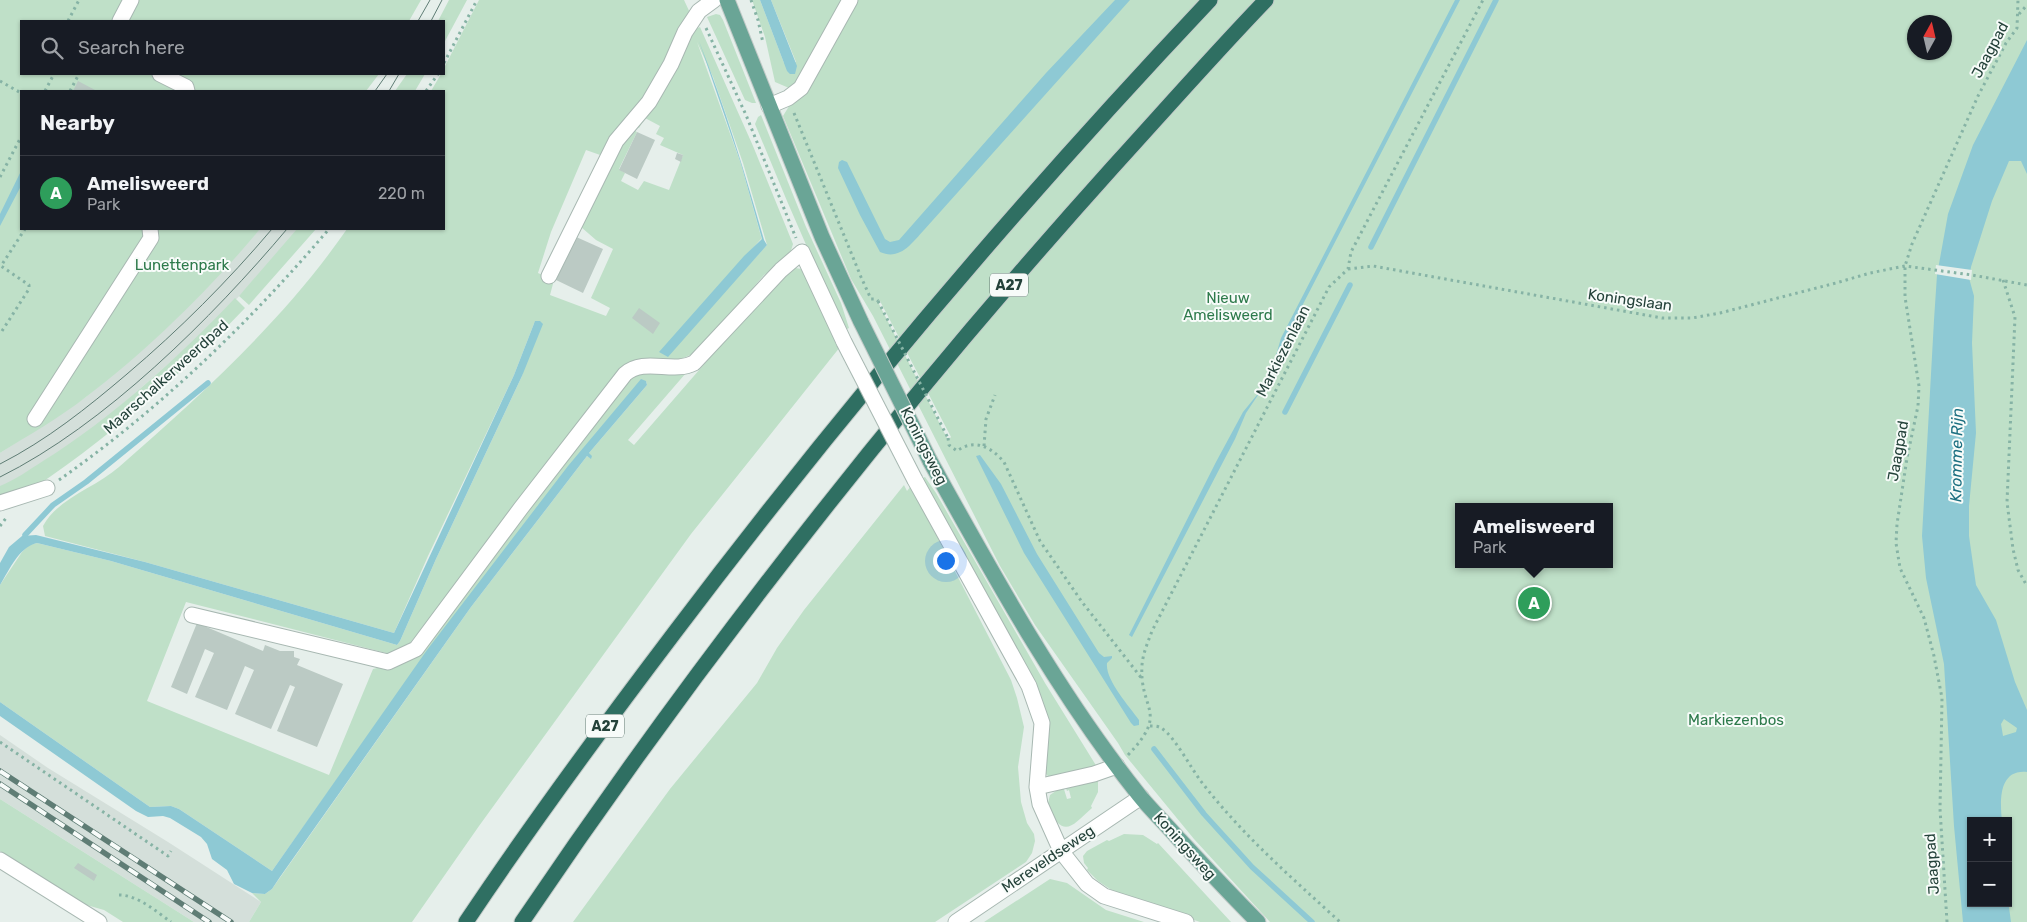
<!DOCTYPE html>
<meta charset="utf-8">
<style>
body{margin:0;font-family:Rubik,sans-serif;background:#20242c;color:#f1f3f6}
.controls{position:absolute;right:15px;bottom:15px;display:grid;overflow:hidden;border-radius:0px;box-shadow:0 1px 4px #0004}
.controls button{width:45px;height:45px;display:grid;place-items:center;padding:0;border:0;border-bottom:1px solid #363941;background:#171b24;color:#f1f3f6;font:25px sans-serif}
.compass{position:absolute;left:1907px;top:15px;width:45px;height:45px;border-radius:50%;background:#171b24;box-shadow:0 1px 4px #0004;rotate:8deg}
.you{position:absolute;left:945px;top:560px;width:18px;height:18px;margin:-12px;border:4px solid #fff;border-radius:50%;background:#1a73e8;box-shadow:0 0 0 8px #1a73e833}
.badge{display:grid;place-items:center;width:32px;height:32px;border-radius:50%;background:#f4845f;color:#fff;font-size:16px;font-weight:700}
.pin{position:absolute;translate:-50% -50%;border:2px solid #fff;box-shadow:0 1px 5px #0006}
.popup{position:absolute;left:1455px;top:503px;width:158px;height:65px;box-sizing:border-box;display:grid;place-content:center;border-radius:0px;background:#171b24;filter:drop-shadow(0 1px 4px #0005);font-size:16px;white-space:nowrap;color:#9ea1a6}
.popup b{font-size:19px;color:#f1f3f6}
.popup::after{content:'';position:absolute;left:50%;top:100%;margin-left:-10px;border:10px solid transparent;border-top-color:#171b24}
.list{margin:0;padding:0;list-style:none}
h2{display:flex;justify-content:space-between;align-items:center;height:65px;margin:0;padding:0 20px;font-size:21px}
h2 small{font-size:16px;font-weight:400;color:#9ea1a6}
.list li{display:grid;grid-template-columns:32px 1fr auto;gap:15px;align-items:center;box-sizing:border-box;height:75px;padding:0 20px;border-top:1px solid #363941}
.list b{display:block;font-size:19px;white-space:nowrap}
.list p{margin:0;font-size:16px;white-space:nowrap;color:#9ea1a6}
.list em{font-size:16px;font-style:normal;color:#9ea1a6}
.icon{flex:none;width:28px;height:28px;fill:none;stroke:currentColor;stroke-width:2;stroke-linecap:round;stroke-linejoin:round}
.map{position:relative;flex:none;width:2027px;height:922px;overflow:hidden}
.search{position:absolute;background:#171b24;box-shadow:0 1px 4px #0004;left:20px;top:20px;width:425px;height:55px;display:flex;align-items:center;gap:12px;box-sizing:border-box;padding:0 18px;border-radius:0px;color:#9ea1a6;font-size:19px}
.panel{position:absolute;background:#171b24;box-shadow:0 1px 4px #0004;left:20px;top:90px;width:425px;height:140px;border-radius:0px}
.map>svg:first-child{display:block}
.built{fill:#d4dfda}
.green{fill:#bfe0c8;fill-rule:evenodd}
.water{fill:#8ec9d4;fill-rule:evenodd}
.pier{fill:#e6efeb}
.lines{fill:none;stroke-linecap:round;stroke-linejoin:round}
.stream{stroke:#8ec9d4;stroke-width:5.5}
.building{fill:#bbcac4}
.minor-casing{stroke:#a8b8b2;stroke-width:17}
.major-casing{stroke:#c2cac8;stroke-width:17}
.highway-casing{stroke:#c2cac8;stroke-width:17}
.path{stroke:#86b3a5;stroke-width:3;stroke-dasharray:2.5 4;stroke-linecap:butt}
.minor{stroke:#fff;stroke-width:15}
.major{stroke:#6aa596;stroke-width:15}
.highway{stroke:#2f6f62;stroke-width:15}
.tram{stroke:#5f7d75;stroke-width:1}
.rail-casing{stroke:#5f7d75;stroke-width:5.5}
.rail{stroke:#f7fbf9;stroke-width:4;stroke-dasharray:11;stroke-linecap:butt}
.minor-bridge-casing{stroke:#a8b8b2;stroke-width:17;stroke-linecap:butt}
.major-bridge-casing{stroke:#c2cac8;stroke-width:17;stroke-linecap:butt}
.path-bridge{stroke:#86b3a5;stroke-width:3;stroke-dasharray:2.5 4;stroke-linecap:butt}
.minor-bridge{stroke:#fff;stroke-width:15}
.major-bridge{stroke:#6aa596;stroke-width:15}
.labels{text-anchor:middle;stroke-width:4;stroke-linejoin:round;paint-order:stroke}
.shield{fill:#f7fbf9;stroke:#637a73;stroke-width:1}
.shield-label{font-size:14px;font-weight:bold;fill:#24423a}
.street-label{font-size:15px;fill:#24423a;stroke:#f7fbf9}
.park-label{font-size:15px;fill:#2d7a4b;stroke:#f7fbf9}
.water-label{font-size:16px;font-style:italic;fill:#1c6f80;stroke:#f7fbf9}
</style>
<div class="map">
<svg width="2027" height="922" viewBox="0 0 2027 922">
<rect width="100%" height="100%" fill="#e6efeb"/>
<!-- built -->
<path class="built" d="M260,229H299L280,253L210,327L116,410L73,445L0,489V453L86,397L137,354Z
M0,735L48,768L168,842L261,902L249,922H194L0,799Z"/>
<!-- green -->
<path class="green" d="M0,0H421L409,21H21V74H379L366,91H21V229H260C212,287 146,352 86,397C59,418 29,435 0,453Z
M449,0H467L444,43V21H438Z
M479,0H684L691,15L665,66L603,156L586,150L551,232L538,273L554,280L550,295L606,316L610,308L591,298L613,249L596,240L581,227L586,208L632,129L637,132L619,169L625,173L621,181L638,190L644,181L669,190L683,155L660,145L664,138L656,134L660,126L645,118L639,128L635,126L691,31L700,27L753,146L793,244L789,257L764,275L700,349C681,364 654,362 631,364L406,648L390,654L186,602L147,701L329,775L373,669L401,662L635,372L686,373L628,440L634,445L766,293L795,268L802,269L840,347L691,534L479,826L412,922H249L261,902L252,893L265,894L272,889L471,607L587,456L590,458L589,453L647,385L646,381L411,675L272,871L179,809L171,806L150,807L0,702V585L22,552L29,545L37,543L111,561L397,645L400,641L436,559L522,376L535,321L514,375L428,556L394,633L145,562L45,536L43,526C58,498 95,488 119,467C202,394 284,320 347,229H444V91H431L441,74H444V68ZM697,42L713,77L743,163L767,245L735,280L660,352L761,239L762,240L741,164Z
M752,0H760L784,63L796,62L771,0H2027V922H1270L1194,839L1125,755L1118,743L1035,625L1000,566L873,316L851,279L783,116L791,103L789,88L775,82L765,37ZM1914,22H1944V52H1914ZM880,301L951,437L950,438H947L879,304ZM1459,507H1609V564H1459ZM1971,821H2008V903H1971Z
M716,14L720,15L723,20L756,103H752L745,100L707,17Z
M407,74H425L415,91H395Z
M761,115L806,227L841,303L849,328L847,329L821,279L787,201L755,124L758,117Z
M297,229H316L249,305L239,296Z
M235,298L245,308C172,384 90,454 0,510V486C15,480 29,470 43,461C111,419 180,356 235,298Z
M925,477L936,493L1045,683L1097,767L1049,777L1044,772L1046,737L927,490L923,478Z
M904,485L907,491L911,486L1011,680L1017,698L1024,727L1018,767L1021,802L1027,823L1034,834L1035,841L1032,853L1026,862L935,922H573L670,789L757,683L777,648L804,610Z
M1098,778V792L1091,806L1092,808C1071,827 1064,839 1047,807L1050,795L1063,786L1067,799L1071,798L1069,790L1067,791L1065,786Z
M0,799L194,922H123L104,910L83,904L0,851Z
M1124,834L1143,835L1157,844L1158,843L1231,922H1200L1116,893L1098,881L1087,870L1088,868L1084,863L1083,856L1087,851L1107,840L1109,841Z
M1050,879L1067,883L1106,910L1144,922H984Z"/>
<!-- water -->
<path class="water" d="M760,0H771L797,66L795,74H790L787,71Z
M1115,0H1130L924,230C912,243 900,261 880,252L860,215L838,168L839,162L842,160L847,162L885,239L890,242L899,240L1046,73Z
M1455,0H1460L1284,341L1274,371L1246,413L1235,439L1132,637L1129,635L1216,462L1243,412L1261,390L1272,369L1281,338Z
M2027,40V174L2021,161H2009L1992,201L1971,267L1969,278L1974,296L1972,343L1976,433L1969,506V536L1976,585L1996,620L2015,682L2027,710V772C1998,769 2000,802 2002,821H1971V903H2008V900L2011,922H1963L1954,826L1944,664L1926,578L1922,536L1934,320L1937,275L1948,214L1973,145ZM2004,719L2017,728L2016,732L2003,736L2001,724Z
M699,41C725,107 745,173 764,240L767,245L668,357L659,352L744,256L762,239L741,164Z
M21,171V186L0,226V214Z
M535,321H540L543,324L522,376L436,559L400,641L397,645L111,561L37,543C18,548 10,569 0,585V563L9,547L22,536L36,535L145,562L394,633L514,375Z
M641,379L646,381L647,385L589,453L592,456L591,459L587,456L471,607L280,877L272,889L265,894L252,893L234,884L227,870L212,859L207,844L201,837L170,818L163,816L148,817L136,811L0,716V702L150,807L171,806L179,809L272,871L427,650L568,466Z
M980,455L1001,484L1037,554L1099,653L1104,657L1112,656V658L1107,663C1105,680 1129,706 1139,720V725L1134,726L1131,723L1024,553L976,456Z"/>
<!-- pier -->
<path class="pier" d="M1936,265L1972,270L1971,280L1935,274Z"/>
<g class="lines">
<!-- stream -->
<path class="stream" d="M1371,247L1496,0
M1285,412L1350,285
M25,535L53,505L86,482L208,383
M1154,749L1204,814L1252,867L1312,922"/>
</g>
<!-- building -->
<path class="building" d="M78,81L97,91H73Z
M637,132L655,140L637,179L619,170Z
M677,153L683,155L681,162L675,159Z
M574,236L603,249L583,293L554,279Z
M639,308L660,323L653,334L632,318Z
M197,623L263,651L265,645L280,651H294V657L300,659L297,665L343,684L317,747L277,731L295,687L290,685L271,729L235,714L254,670L245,666L227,710L195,697L214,653L205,649L187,694L171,687Z
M78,863L97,875L94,881L74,868Z"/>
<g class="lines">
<defs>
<path id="minor" d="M120,21L131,0
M160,74L186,87L187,91
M769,106L788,98L801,88L850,0
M549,276L616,141L649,102L671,64L685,32L699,11L714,0
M35,419L151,238L150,229
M915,480L1029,686L1042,723L1037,787L1040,804L1061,851L1087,884L1104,896L1186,922
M0,503L47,488
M192,615L388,662L416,649L521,508L625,374C644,357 673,374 694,363L781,270L802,252L844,342
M1037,787L1094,774L1117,766
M0,860L99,922
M956,922L1141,797"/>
<path id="major" d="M727,0L822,237L861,322
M930,461C994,576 1057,692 1139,795C1151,810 1165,823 1177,837C1204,866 1230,894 1258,922"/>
<path id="highway" d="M466,922C532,823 603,727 675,632C842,411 1020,201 1210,0
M522,922C701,657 899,405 1113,167C1164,111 1214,54 1266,0"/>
</defs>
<!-- minor casing -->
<use href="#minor" class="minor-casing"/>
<!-- major casing -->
<use href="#major" class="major-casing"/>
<!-- highway casing -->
<use href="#highway" class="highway-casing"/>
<!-- path -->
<path class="path" d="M751,0L758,20L763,43
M2019,14L2027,5
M68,21L79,0
M706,28L746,115L796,238
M444,63L477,0
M0,81L21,93
M45,91L54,74
M70,91L79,74
M426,91L438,74
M794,113L861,277L871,299H876L878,301
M0,177L21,137
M1348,269L1373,266L1662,318H1692L1720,313L1836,283L1870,273L1905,266L1972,275L2027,285
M2003,280L2015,317L2007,502L2013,549L2018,570L2027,586
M2,331L29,289V285L1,266L25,229
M948,438L949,445L957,451C975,438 991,447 1004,462L1040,541L1082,602L1143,680
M984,446L986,419L995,395
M59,480C160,409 249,323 329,229
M0,526L6,518
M1150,726C1154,726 1158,726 1161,728C1173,734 1191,768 1200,780C1242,835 1290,876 1340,922
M0,742L168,856L171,851
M1128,755C1170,711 1139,711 1142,665C1143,653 1148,642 1152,631L1329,287L1348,269L1351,252L1483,0
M119,895C138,895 157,912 171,922
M1947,922L1940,809L1942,698L1934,656L1924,618L1900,568L1896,543L1897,524L1907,458L1918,406L1919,386L1905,297V266L1912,244L1978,96L2006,43L2017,28L2018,0"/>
<!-- minor -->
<use href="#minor" class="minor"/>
<!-- major -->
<use href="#major" class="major"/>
<!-- highway -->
<use href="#highway" class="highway"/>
<!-- tram -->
<path class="tram" d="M418,21L430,0
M431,21L442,0
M375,91L387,74
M389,91L399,74
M0,464C47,440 87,408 127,374C179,330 228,281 272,229
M0,477C105,425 212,318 287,229"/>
<defs>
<path id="rail" d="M0,771L231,922
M0,784L209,922"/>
</defs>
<!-- rail casing -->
<use href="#rail" class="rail-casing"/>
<!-- rail -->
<use href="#rail" class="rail"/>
<defs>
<path id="minor-bridge" d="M844,342L915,480"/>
<path id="major-bridge" d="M861,322L930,461"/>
</defs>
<!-- minor-bridge casing -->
<use href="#minor-bridge" class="minor-bridge-casing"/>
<!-- major-bridge casing -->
<use href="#major-bridge" class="major-bridge-casing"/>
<!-- path-bridge -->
<path class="path-bridge" d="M878,301L948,438"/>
<!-- minor-bridge -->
<use href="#minor-bridge" class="minor-bridge"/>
<!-- major-bridge -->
<use href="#major-bridge" class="major-bridge"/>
</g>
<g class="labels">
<!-- shield labels -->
<g class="shield">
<rect x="990" y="273.5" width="38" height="23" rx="4"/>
<rect x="586" y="714.5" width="38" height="23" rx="4"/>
</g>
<g class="shield-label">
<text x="1009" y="290">A27</text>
<text x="605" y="731">A27</text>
</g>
<!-- street labels -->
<g class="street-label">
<text transform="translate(1990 50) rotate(-62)" y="5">Jaagpad</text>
<text transform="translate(1630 300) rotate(8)" y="5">Koningslaan</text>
<text transform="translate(1283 351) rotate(-63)" y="5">Markiezenlaan</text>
<text transform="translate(166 377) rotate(-42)" y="5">Maarschalkerweerdpad</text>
<text transform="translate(924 446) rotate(63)" y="5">Koningsweg</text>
<text transform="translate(1898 451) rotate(-80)" y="5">Jaagpad</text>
<text transform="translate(1185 846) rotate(48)" y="5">Koningsweg</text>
<text transform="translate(1048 859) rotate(-34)" y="5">Mereveldseweg</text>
<text transform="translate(1932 864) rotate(-94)" y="5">Jaagpad</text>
</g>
<!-- park labels -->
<g class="park-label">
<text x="182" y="270">Lunettenpark</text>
<text x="1228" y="303">Nieuw<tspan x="1228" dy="17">Amelisweerd</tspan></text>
<text x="1736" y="725">Markiezenbos</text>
</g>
<!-- water labels -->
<g class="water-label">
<text transform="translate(1956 455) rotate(-89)" y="6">Kromme Rijn</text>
</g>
</g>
</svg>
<div class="controls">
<button>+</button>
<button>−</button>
</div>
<svg class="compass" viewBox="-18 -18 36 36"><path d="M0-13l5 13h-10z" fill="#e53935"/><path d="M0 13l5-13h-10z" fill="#9ea1a6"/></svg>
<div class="you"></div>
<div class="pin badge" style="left:1534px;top:603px;background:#2e9e5b">A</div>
<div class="popup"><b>Amelisweerd</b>Park</div>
<div class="search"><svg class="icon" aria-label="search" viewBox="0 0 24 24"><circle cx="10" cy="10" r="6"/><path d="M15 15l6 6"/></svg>Search here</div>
<section class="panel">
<h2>Nearby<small></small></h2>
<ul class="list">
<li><span class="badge" style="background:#2e9e5b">A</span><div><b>Amelisweerd</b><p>Park</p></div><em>220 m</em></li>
</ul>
</section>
</div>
